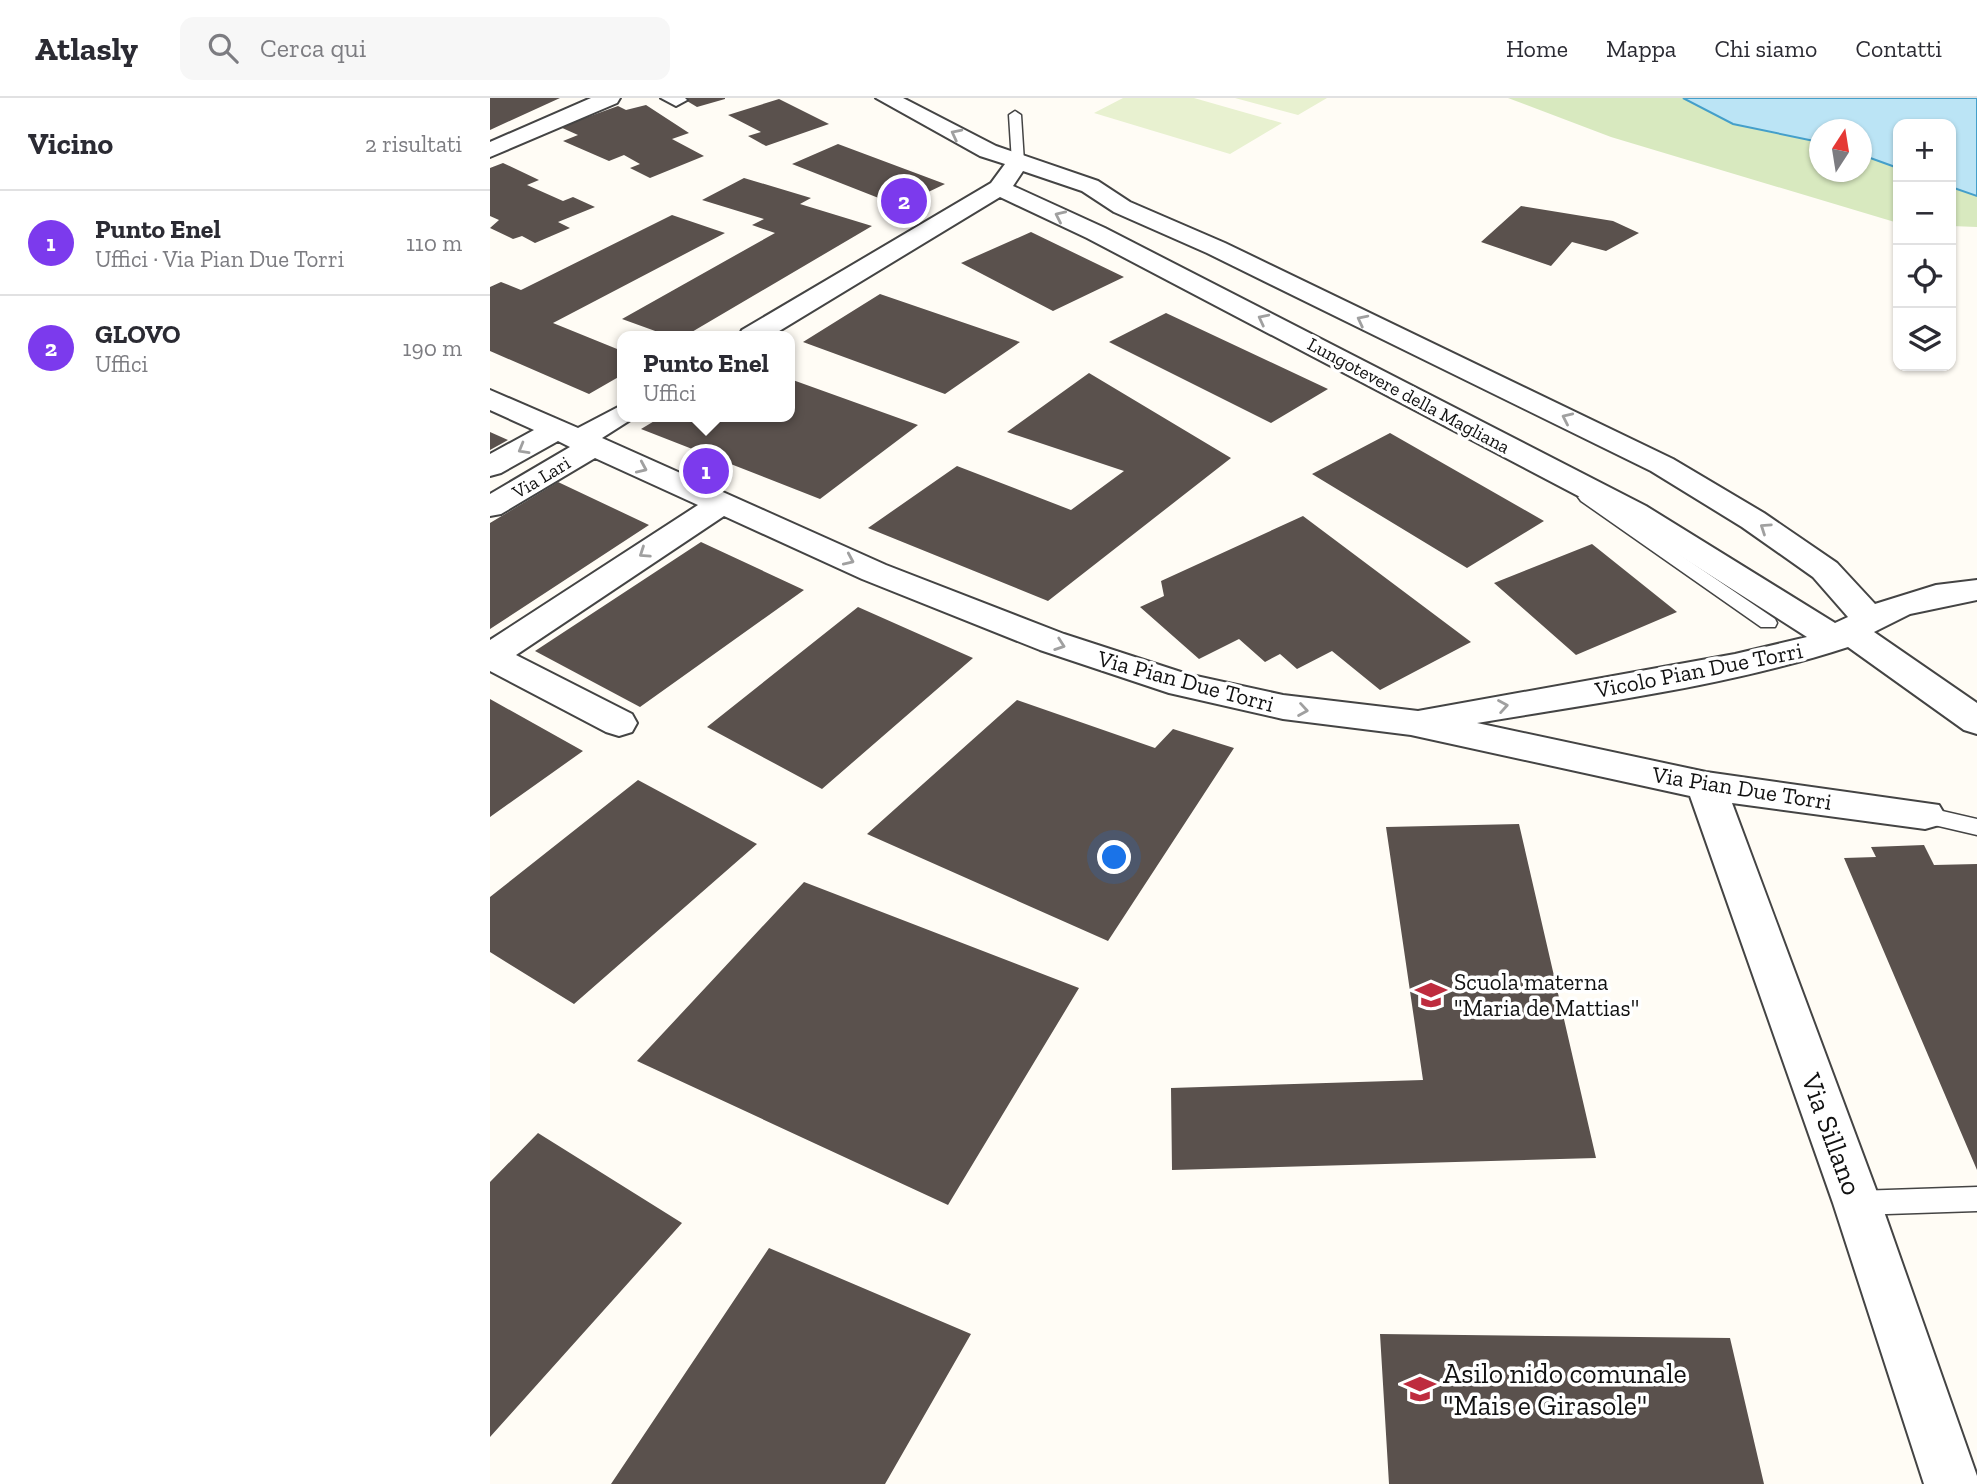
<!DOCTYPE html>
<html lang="it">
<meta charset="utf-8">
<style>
body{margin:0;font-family:"Zilla Slab",serif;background:#f7f7f7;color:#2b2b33}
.controls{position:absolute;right:21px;top:21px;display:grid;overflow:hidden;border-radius:14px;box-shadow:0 2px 5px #0004}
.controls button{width:63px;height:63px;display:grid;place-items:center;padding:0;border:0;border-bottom:2px solid #e1e1e2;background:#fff;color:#2b2b33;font:35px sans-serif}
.compass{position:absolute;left:1319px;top:21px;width:63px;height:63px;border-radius:50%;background:#fff;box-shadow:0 2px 5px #0004;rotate:12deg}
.you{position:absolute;left:625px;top:760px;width:24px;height:24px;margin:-18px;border:5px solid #fff;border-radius:50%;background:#1a73e8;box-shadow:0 0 0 10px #1a73e833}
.badge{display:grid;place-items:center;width:46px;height:46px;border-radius:50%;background:#7c3aed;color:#fff;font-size:23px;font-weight:700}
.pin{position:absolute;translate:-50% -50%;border:4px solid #fff;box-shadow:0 2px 7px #0006}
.popup{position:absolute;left:127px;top:233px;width:178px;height:91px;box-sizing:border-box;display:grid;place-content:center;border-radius:14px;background:#fff;filter:drop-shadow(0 2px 5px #0005);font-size:23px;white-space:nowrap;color:#7c7c81}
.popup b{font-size:26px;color:#2b2b33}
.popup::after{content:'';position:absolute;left:50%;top:100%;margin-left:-14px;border:14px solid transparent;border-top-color:#fff}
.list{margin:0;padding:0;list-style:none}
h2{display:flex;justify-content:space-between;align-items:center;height:91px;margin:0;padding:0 28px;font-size:30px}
h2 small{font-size:23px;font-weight:400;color:#7c7c81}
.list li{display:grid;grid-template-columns:46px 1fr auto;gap:21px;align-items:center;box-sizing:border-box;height:105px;padding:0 28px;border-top:2px solid #e1e1e2}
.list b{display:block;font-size:26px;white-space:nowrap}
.list p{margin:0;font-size:23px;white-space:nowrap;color:#7c7c81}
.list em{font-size:23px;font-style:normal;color:#7c7c81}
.icon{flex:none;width:38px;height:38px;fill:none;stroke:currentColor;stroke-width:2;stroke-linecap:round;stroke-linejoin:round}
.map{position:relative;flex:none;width:1487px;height:1386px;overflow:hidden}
header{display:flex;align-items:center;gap:42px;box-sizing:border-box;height:98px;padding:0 35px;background:#fff;border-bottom:2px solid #e1e1e2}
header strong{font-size:33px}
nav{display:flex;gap:38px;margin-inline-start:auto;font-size:24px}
.search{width:490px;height:63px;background:#f7f7f7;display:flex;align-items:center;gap:18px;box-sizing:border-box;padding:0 24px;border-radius:14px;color:#7c7c81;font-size:26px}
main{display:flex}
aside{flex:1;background:#fff}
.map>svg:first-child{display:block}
.green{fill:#d8e9bf}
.pitch{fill:#e8f1d0}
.water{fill:#bbe4f5;stroke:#449fca;stroke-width:2}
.building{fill:#5a514d}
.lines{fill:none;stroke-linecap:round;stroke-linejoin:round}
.lane-casing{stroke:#444;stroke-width:3}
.street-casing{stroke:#444;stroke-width:4}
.lane{fill:#fff;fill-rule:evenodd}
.street{fill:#fff;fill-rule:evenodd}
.oneway{stroke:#a0a0a0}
.labels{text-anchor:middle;stroke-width:7;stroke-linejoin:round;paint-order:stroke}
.far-street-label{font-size:19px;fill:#111;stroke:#fff}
.street-label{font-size:23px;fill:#111;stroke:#fff}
.poi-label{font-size:23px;fill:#111;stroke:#fff;text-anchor:start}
.near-street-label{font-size:28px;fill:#111;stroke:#fff}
.near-poi-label{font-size:28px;fill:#111;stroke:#fff;text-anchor:start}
</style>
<header>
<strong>Atlasly</strong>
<div class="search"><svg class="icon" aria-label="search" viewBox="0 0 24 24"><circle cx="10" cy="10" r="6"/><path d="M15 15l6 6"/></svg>Cerca qui</div>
<nav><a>Home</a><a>Mappa</a><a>Chi siamo</a><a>Contatti</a></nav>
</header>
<main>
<aside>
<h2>Vicino<small>2 risultati</small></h2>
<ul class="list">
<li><span class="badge">1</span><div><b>Punto Enel</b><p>Uffici · Via Pian Due Torri</p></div><em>110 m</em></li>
<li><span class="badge">2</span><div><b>GLOVO</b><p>Uffici</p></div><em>190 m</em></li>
</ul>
</aside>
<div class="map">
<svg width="1487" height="1386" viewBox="0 0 1487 1386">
<rect width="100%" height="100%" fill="#fffcf5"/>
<!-- green -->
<path class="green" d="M1018,0H1193L1243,26L1329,44L1330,74H1372V57L1408,70V125L1121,39Z
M1461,89L1487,98V129L1461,128Z"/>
<!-- pitch -->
<path class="pitch" d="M633,0H704L792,25L740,56L604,15Z
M745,0H837L808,17Z"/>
<!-- water -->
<path class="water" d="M1193,0H1487V98L1461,89V26H1408V70L1372,57V32H1330L1329,44L1243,26Z"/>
<!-- building -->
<path class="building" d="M0,0H70L0,32Z
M192,0H235V1L207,9Z
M289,1L339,26L276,48L258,38L271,34L238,17Z
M156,7L199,35L182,41L214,58L160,80L140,70L150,66L134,57L119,63L73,43L88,37L70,29L128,8L136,12Z
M348,46L455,86L409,108L302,66Z
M13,65L49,82L37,87L73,103L83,99L105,109L68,124L80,130L45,145L32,138L23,141L0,130L9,122L0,118V70Z
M254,80L321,100L310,106L382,128L195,238H179L132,221L285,135L262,127L274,121L212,102Z
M1031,108L1123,123L1149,135L1116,153L1082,144L1061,168L991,144Z
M182,117L235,135L63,225L132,253V277L99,296L0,253V189L11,184L31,192Z
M541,134L634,179L563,213L471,165Z
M390,196L530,244L455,296L313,244Z
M676,215L838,291L781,325L619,244Z
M599,275L741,360L558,503L378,430L467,368L581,412L634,373L517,334Z
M300,281L428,327L330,401L151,331L171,319H300Z
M0,334L18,342L0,352Z
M900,335L1054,423L977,470L822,376Z
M68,384L159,427L0,531V425Z
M813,418L981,544L890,592L842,553L807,571L790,556L775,564L749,541L709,561L650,509L674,498L671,483Z
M211,444L314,492L150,609L45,553Z
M1102,446L1187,514L1086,557L1004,485Z
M368,509L483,560L332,691L217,629Z
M0,601L93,653L0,719Z
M527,602L665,650L683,631L744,650L618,843L377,736Z
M148,682L267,746L84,906L0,854V799Z
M1029,726L1106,1060L682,1072L681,990L933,982L896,729Z
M1434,747L1444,767L1487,766V1072L1354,760L1386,759L1381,749Z
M314,784L589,890L458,1107L147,963Z
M48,1035L192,1125L0,1339V1084Z
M279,1150L481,1236L395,1386H121Z
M890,1236L1240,1240L1274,1386H899Z"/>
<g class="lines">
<defs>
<path id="lane" d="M525,13L531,17L534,64L528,68L522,64L519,17Z
M1097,394L1285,521L1287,525L1285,529H1271L1091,403L1088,399Z
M1435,709L1487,721V737L1427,723L1424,717L1427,711Z
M1487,1089V1113L1367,1117L1358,1114L1354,1105L1358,1096L1367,1093Z"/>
<path id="street" d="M101,0H130L127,5L0,59V44Z
M171,0H195L197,2L186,8Z
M386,0H413L506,48L608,83L640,104L735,145L1183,361L1274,415L1347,465L1385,506L1446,487L1487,482V502L1420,516L1384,534L1487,605V636L1474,632L1358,549C1239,588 1111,604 987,625L1216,674L1449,707L1455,717L1449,727L1435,731L1242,705L1391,1105L1487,1378V1386H1434L1343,1105L1200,698L921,637L793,621L679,595L550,552L372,481L234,418L26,557L142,616L147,625L142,634L129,638L116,634L0,573V542L208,407L105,360L11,416L0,418V396L80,349L68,343L11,375L0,378V356L44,332L0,312V292L88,330L132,307V319H145L112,340L396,467L574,536L697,576L793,597L928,613L1245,556L1317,539L1134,422L597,140L510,99L281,238H249L252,232L501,85L515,66L490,58ZM533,73L592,93L624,114L717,155L1161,373L1252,429L1323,479L1358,519L1345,525L1156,408L615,130L523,88Z"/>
</defs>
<!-- lane casing -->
<use href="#lane" class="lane-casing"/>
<!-- street casing -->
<use href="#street" class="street-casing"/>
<!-- lane -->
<use href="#lane" class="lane"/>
<!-- street -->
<use href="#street" class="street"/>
</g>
<!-- one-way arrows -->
<defs><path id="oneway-chevron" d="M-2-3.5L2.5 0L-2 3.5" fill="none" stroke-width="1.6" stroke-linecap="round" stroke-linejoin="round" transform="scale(1.75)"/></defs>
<g class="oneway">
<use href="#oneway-chevron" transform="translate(466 36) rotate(-153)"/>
<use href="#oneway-chevron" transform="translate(570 118) rotate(-155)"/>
<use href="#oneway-chevron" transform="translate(773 221) rotate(-153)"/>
<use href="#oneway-chevron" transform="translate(872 222) rotate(-153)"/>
<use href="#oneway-chevron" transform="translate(1077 320) rotate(-155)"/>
<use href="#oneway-chevron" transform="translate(33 351) rotate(150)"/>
<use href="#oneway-chevron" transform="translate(152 370) rotate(24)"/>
<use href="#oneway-chevron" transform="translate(1275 430) rotate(-146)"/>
<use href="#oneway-chevron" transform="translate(154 455) rotate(146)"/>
<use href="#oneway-chevron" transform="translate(359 462) rotate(24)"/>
<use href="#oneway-chevron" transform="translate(570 547) rotate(19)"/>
<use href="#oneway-chevron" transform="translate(1013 608) rotate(-10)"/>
<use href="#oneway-chevron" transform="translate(813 612) rotate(9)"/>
</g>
<!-- icons -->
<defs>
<symbol id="school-bare" viewBox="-9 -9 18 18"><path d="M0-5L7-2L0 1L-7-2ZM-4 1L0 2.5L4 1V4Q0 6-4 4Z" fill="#be2c3e" stroke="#fff" stroke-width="2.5" paint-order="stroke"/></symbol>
</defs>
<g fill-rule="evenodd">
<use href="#school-bare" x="919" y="875" width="44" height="44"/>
<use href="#school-bare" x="908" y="1269" width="44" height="44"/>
</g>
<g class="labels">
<!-- far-street labels -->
<g class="far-street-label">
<text transform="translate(919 297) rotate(28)" y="7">Lungotevere della Magliana</text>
<text transform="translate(51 379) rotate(-31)" y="7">Via Lari</text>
</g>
<!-- street labels -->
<g class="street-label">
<text transform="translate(1209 572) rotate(-11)" y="8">Vicolo Pian Due Torri</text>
<text transform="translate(696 583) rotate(15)" y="8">Via Pian Due Torri</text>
<text transform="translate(1252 690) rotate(9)" y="8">Via Pian Due Torri</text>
</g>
<!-- poi labels -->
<g class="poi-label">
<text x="964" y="892">Scuola materna<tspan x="964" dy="26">"Maria de Mattias"</tspan></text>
</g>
<!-- near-street labels -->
<g class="near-street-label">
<text transform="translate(1342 1036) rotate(70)" y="10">Via Sillano</text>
</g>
<!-- near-poi labels -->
<g class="near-poi-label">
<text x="953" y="1285">Asilo nido comunale<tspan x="953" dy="32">"Mais e Girasole"</tspan></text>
</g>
</g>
</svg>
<div class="controls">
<button>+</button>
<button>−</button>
<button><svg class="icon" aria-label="locate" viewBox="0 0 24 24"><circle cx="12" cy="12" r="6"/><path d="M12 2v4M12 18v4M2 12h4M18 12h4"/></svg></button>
<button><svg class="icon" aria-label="layers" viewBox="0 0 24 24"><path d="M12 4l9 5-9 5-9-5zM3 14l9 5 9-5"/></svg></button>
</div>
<svg class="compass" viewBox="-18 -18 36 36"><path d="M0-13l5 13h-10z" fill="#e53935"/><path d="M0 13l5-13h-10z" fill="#7c7c81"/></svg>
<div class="you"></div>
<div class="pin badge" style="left:216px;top:373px">1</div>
<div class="popup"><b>Punto Enel</b>Uffici</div>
<div class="pin badge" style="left:414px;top:103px">2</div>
</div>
</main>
